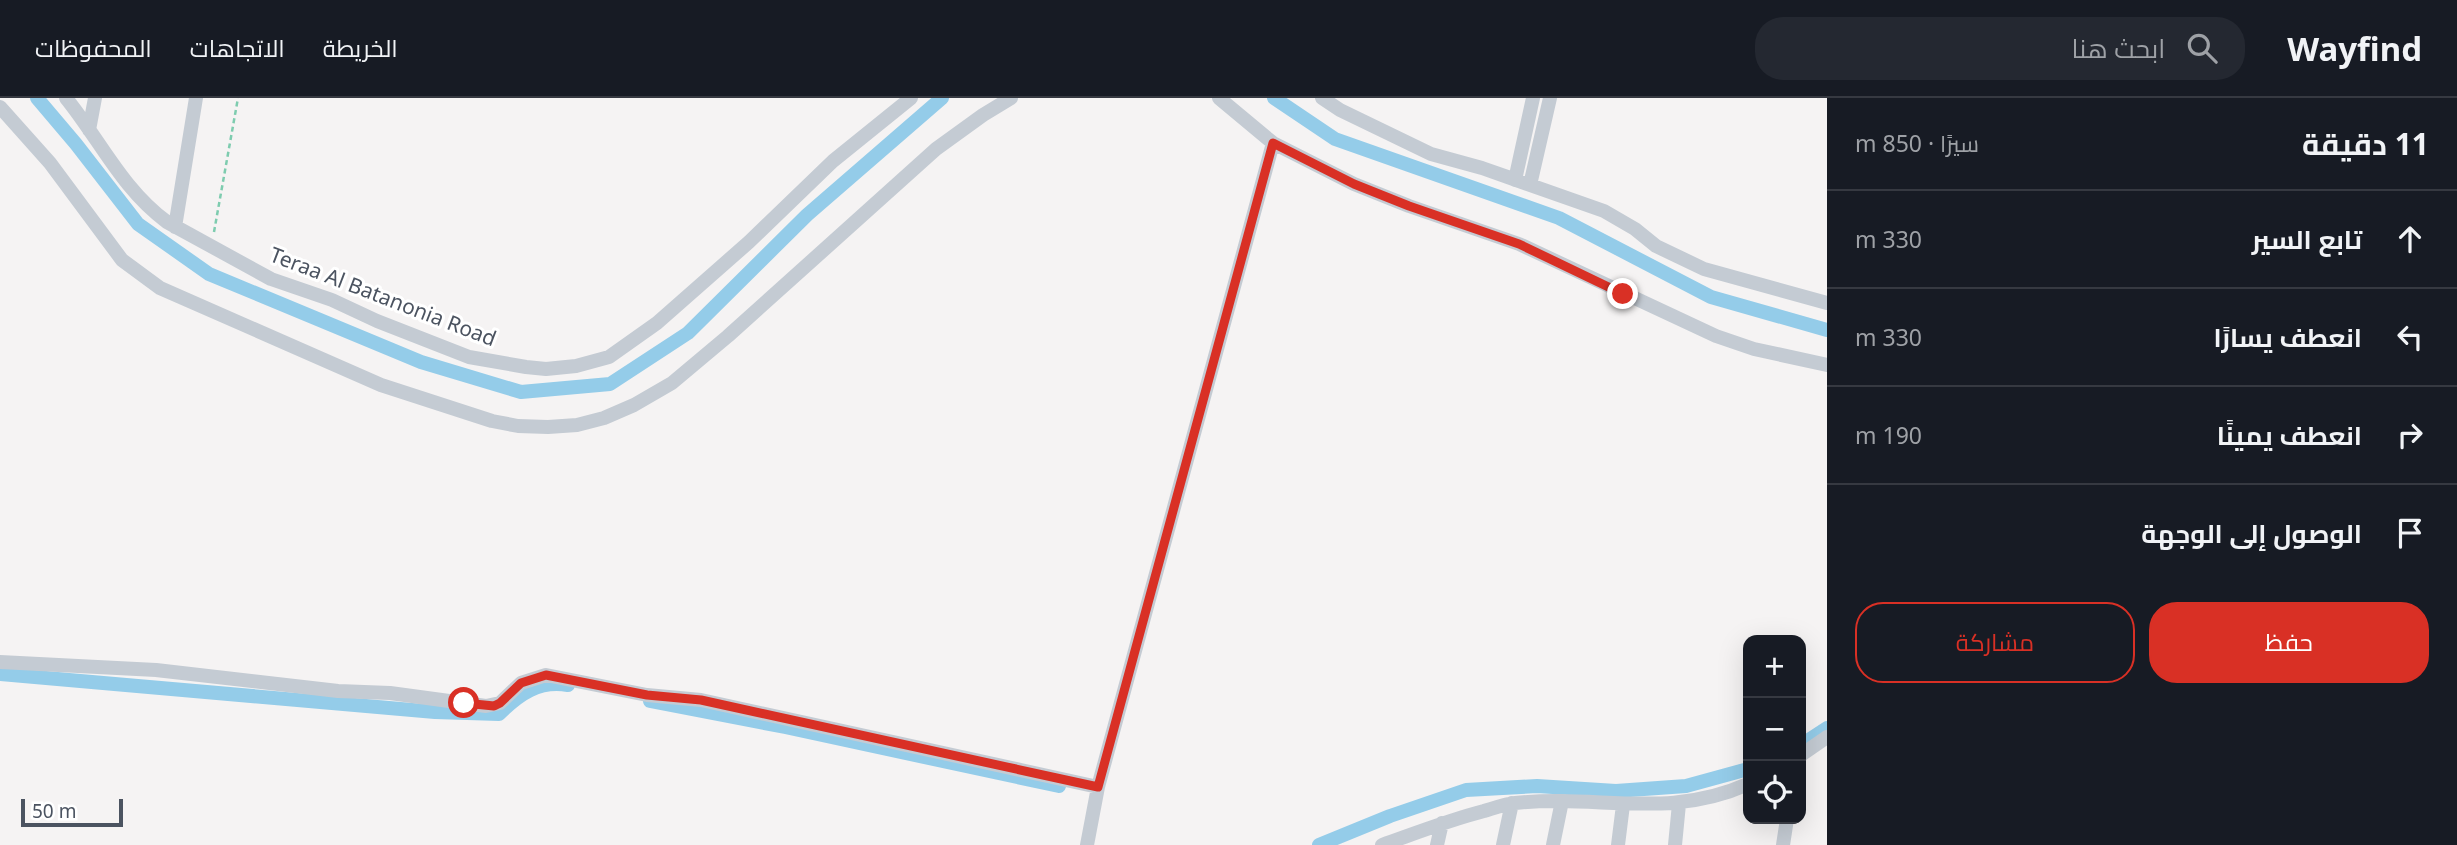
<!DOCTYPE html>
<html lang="ar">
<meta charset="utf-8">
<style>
body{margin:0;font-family:"Noto Sans",Cairo,sans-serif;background:#242831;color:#f1f3f6;direction:rtl}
.controls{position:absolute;right:21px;bottom:21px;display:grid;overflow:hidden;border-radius:14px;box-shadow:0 7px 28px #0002}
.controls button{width:63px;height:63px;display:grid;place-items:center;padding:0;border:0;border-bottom:2px solid #363941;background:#171b24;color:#f1f3f6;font:35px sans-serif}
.scale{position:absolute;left:21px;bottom:18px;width:102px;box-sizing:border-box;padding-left:7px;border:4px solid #4b5360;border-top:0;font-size:19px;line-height:24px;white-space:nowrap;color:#4b5360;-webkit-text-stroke:5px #fff;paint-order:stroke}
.stop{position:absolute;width:21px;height:21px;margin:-16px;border:5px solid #d93025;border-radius:50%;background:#fff}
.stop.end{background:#d93025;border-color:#fff;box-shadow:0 2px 7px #0008}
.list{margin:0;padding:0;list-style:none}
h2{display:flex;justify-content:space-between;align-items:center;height:91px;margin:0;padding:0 28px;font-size:30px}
h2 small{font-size:23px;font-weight:400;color:#9ea1a6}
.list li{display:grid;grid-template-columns:46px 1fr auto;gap:21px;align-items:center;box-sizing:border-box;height:98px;padding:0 28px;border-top:2px solid #363941}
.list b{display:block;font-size:26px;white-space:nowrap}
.list em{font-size:23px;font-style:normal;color:#9ea1a6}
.actions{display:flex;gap:14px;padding:21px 28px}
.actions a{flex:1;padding:16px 0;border:2px solid #d93025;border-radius:28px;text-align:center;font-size:24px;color:#d93025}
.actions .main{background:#d93025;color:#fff}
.icon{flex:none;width:38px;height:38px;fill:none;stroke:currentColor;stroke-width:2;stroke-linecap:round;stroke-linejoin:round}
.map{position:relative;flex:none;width:1827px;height:747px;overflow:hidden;direction:ltr}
header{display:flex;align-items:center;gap:42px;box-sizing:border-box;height:98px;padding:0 35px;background:#171b24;border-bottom:2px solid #363941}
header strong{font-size:33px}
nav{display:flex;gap:38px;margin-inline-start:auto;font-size:24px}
.search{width:490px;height:63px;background:#242831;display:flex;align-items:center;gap:18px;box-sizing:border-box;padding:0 24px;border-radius:28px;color:#9ea1a6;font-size:26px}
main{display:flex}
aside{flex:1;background:#171b24}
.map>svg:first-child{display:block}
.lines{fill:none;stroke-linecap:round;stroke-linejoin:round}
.canal{stroke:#94cce9;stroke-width:14}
.path{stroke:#7eccaf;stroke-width:2.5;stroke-dasharray:5 3.5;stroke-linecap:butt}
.minor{stroke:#c4cbd3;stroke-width:14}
.route{stroke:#d93025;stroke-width:9}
.labels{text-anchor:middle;stroke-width:6;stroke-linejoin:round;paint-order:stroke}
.street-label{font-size:21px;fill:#4b5360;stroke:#fff}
</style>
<header>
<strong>Wayfind</strong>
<div class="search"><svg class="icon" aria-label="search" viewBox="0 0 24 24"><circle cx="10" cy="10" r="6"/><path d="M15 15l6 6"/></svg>ابحث هنا</div>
<nav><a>الخريطة</a><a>الاتجاهات</a><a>المحفوظات</a></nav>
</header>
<main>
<aside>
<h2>11 دقيقة<small>سيرًا · 850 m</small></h2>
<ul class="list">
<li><svg class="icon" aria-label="ahead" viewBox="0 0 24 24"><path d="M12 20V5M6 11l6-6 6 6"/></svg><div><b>تابع السير</b></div><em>330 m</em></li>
<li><svg class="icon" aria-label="left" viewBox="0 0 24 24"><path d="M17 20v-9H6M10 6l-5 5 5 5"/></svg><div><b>انعطف يسارًا</b></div><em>330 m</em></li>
<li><svg class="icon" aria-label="right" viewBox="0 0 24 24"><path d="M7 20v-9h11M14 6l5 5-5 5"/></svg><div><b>انعطف يمينًا</b></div><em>190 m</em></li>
<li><svg class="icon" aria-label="arrive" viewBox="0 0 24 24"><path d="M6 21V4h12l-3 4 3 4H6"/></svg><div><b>الوصول إلى الوجهة</b></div></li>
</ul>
<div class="actions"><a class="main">حفظ</a><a>مشاركة</a></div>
</aside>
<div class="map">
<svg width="1827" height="747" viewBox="0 0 1827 747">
<rect width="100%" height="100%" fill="#f5f3f3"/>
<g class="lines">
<!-- canal -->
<path class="canal" d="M37,0L76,46L138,126L209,176L421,264L521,294L610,286L688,235L807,117L942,0
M1274,0L1335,41L1559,120L1711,199L1827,232
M0,576L435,614L499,616C519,596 539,582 568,587
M650,603L785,629L1059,688
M1801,647L1827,630
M1319,747L1390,718L1466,692L1537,688L1616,693L1686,688L1748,671"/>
<!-- path -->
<path class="path" d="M214,134L238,0"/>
<!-- minor -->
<path class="minor" d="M66,0C100,42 122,91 167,124L271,181L332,202L377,223L469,259L526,269L546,271L576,268L609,259L657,225L749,144L833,63L911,0
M1219,0L1273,45L1354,86L1409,108L1519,146L1716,238L1754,251L1827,267
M1322,0L1340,12L1431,56L1482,70L1604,113L1635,131L1656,148L1704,171L1827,205
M0,9L50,65L122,162L160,190L381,287L492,323L518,328L548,329L577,327L604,320L634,307L672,285L728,238L936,51L983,17L1011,0
M89,32L95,0
M1515,82L1533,0
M1530,87L1550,0
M175,129L196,0
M0,564L156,572L338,593L390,595L486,608L500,605L521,585L546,577L647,597L701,602L1098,689
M1801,657L1827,639
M1087,747L1098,689L1273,45
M1382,747C1416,735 1449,722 1484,713C1494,710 1505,706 1515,705C1598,696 1668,722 1748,686
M1437,747L1442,725
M1503,747L1512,705
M1553,747L1562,703
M1618,747L1623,707
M1675,747L1679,706
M1783,747L1787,721"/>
</g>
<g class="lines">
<!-- route -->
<path class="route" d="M464,605L494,608L500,605L521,585L546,577L647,597L701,602L1098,689L1273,45L1354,86L1409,108L1519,146L1623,196"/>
</g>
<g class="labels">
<!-- street labels -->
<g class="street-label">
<text transform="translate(383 199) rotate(21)" y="7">Teraa Al Batanonia Road</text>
</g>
</g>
</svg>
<div class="controls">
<button>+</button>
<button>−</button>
<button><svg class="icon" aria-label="locate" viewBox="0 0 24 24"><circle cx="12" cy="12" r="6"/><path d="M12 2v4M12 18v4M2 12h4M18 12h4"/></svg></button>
</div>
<div class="scale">50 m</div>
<div class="stop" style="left:464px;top:605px"></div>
<div class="stop end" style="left:1623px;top:196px"></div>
</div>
</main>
